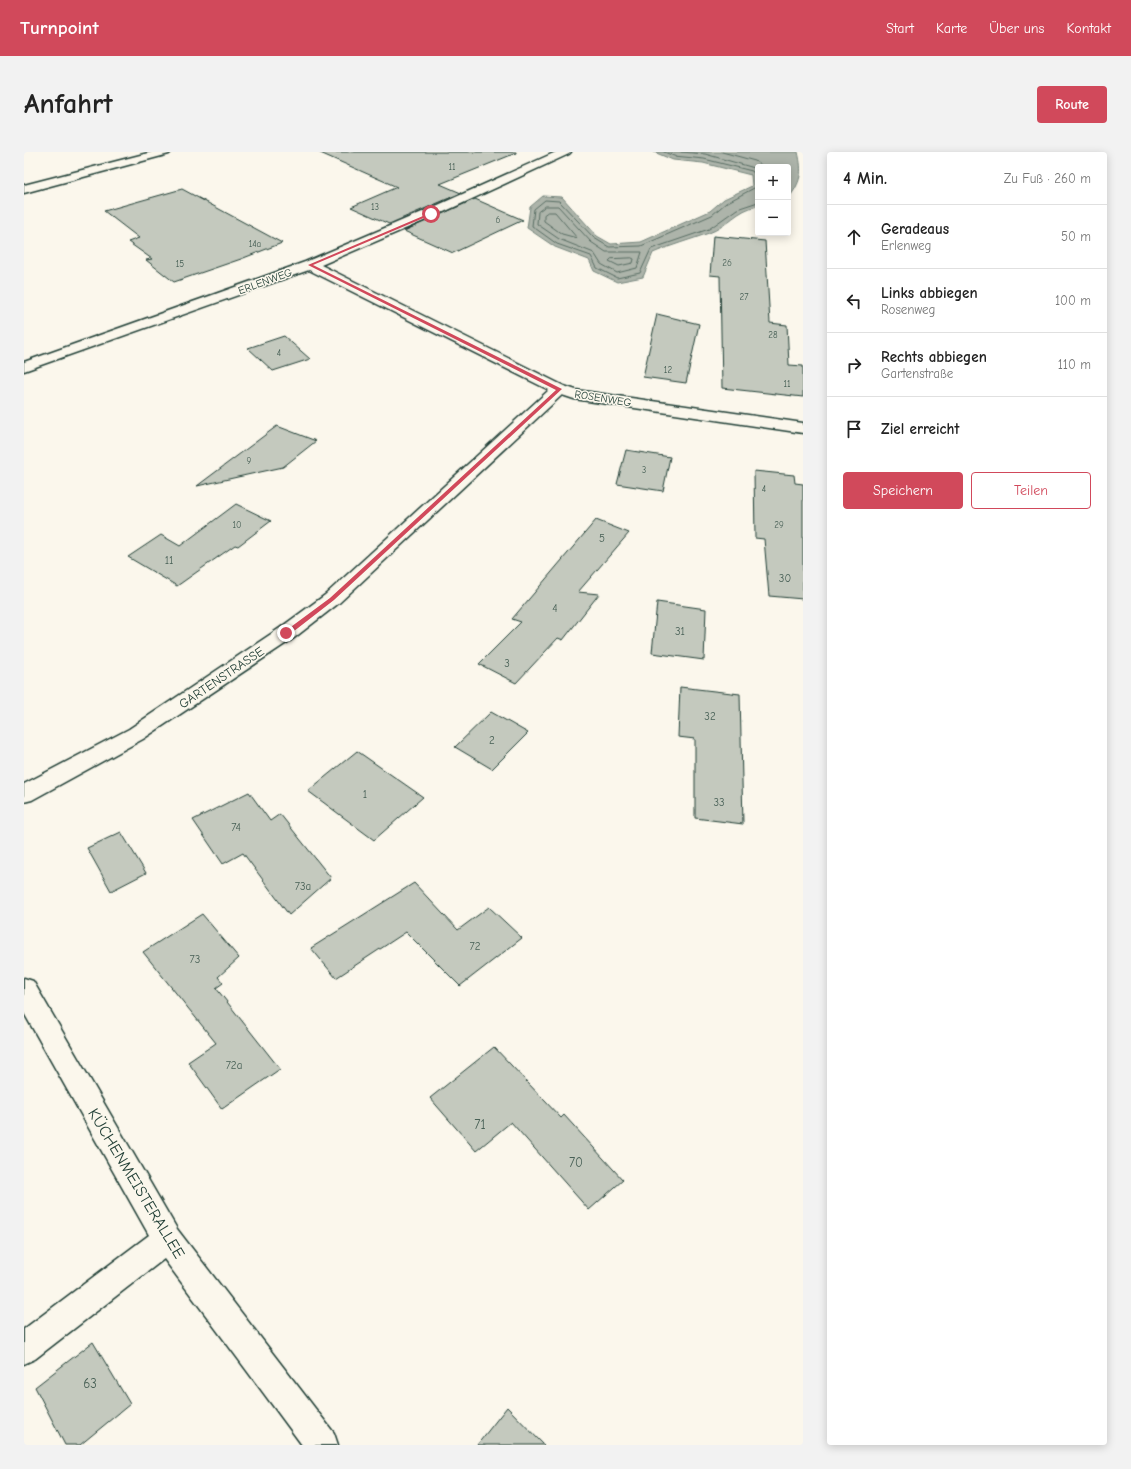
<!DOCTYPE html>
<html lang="de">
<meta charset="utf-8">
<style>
body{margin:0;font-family:"Comic Neue",sans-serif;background:#f2f2f2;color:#222}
.controls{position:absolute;right:12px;top:12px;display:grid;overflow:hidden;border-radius:4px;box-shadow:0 2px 10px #0003}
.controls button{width:36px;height:36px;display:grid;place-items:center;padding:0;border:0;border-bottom:1px solid #e0e0e0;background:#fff;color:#222;font:20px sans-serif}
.stop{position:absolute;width:12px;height:12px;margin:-9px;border:3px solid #d1495b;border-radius:50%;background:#fff}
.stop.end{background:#d1495b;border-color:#fff;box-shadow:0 1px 4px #0008}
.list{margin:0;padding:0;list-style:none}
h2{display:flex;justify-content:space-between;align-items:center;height:52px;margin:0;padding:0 16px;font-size:17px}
h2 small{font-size:13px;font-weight:400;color:#767676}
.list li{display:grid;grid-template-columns:26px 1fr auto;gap:12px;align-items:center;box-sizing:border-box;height:64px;padding:0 16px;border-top:1px solid #e0e0e0}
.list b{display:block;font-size:15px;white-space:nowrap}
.list p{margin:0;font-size:13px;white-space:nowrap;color:#767676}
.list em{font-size:13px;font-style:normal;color:#767676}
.actions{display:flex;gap:8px;padding:12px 16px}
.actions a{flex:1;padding:9px 0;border:1px solid #d1495b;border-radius:4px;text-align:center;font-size:14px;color:#d1495b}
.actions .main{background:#d1495b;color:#fff}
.icon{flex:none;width:22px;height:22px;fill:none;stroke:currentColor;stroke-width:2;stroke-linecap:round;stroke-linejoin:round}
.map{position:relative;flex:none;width:779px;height:1293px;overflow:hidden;border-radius:4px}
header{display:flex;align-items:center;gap:24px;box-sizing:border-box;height:56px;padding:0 20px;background:#d1495b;color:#fff}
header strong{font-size:19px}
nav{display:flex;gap:22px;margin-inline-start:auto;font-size:14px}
.intro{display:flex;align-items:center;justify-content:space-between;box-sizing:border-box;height:96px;padding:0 24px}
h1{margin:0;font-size:28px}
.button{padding:10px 18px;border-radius:4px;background:#d1495b;color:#fff;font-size:14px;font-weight:700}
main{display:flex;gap:24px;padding:0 24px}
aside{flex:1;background:#fff;border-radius:4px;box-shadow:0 2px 10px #0003}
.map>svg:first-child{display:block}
.water{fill:#adb4aa;stroke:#74847b}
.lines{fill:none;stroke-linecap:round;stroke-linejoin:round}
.shore{stroke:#586d63;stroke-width:1}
.building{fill:#c4c9be;stroke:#1f3d34}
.minor-casing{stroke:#1f3d34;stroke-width:3}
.minor{fill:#fbf7ec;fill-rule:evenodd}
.route{fill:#d1495b}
.labels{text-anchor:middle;stroke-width:3;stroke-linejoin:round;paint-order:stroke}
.far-number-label{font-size:9px;fill:#486056}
.far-street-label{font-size:11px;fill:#1f3d34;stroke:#fbf7ec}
.number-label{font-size:11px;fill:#486056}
.street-label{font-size:13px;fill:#1f3d34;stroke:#fbf7ec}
.near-number-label{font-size:13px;fill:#486056}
.near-street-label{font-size:16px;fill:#1f3d34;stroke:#fbf7ec}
</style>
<header>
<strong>Turnpoint</strong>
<nav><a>Start</a><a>Karte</a><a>Über uns</a><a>Kontakt</a></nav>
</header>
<div class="intro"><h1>Anfahrt</h1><a class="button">Route</a></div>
<main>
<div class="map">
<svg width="779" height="1293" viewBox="0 0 779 1293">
<rect width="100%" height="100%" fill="#fbf7ec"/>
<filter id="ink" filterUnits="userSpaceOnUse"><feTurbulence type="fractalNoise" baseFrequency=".025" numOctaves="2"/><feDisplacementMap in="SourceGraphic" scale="8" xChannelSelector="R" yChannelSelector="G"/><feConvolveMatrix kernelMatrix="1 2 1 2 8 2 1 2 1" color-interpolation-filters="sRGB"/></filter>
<g filter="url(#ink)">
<!-- water -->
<path class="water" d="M630,0H774C779,21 777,30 764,47V15H734V54C713,57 703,75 685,81C666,88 647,93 629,101L619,125L593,130L570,119L565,108L531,95L503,76L506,55L519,44L538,45L573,84L587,92L617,90L686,59L700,47L728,34L727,23L679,11L649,8Z"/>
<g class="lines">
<!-- shore -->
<path class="shore" d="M640,0L650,4L680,7L728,19L731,23L732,35L702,51L688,63L617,94L585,95L570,86L535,49L521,48L510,57L508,74L533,92L567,104L573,116L593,126L616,121L627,97L685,77L713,57L734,50
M657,0L681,2L734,17
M698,0L731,9L740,15
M522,54H534L567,90L582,100H618L613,116L593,121L577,112L570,101L535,87L513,72L514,60Z
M524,60H531L553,86L538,82L520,69V63Z
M608,106L610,107L609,111L595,114L585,109L587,107Z"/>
</g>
<!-- building -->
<path class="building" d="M294,0H492V1L416,32L437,41L365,72L327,55L373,35Z
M158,37L258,91L217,107L150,130L122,108L128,107L104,90L115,86L80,59Z
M451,47L499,68L429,101L380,79Z
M689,84L741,89L746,171L763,173L765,213L779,214V245L698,236L696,124L686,123Z
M633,162L675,172L662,231L619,225Z
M260,184L286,207L249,219L224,196Z
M253,274L292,289L259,315L173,334Z
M602,298L646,305L639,339L593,332Z
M730,319L770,323L771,331L779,332V447L745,444L740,387L731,386Z
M212,352L247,369L214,394L211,393L153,434L104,405L137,383L156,394Z
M572,368L605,381L554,440L575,442L539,488L534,486L492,531L455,512L497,470L488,467Z
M633,450L682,457L680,508L628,501Z
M656,535L716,542L719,672L671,666V587L654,585Z
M467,560L504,581L468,617L431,595Z
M333,599L399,645L350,688L284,639Z
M225,640L246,669L256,662L307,726L265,763L219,701L199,712L169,668Z
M97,680L122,721L87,739L63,696Z
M390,731L434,778L465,755L498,786L436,834L382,780L312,826L287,796Z
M178,762L215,806L194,825L199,831L192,836L256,917L198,957L164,910L192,891L119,800Z
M470,895L537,966L540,963L599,1028L565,1058L487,970L452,999L406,946Z
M69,1190L106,1252L56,1293H41L11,1235Z
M483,1255L520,1293H453Z"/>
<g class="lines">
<defs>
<path id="minor" d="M128,0H147L145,2L0,41V33Z
M532,0H547L545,2L411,64L297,113L540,234L552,238L779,271V281L550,247L538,243L315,451L270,486L119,587L8,648L0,650V632L105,577L256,476L301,443L525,238L285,118L0,219V210L281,110L403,58Z
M0,826L9,829L153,1077L310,1281L314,1293H278L140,1107L11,1207L0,1212V1177L125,1083L0,861Z"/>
</defs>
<!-- minor casing -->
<use href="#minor" class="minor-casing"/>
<!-- minor -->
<use href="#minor" class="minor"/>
</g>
</g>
<!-- route -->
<path class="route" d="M406,61L409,62L289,113L538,237L310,448L265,483H260V480L306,446L532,238L284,113Z"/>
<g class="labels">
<!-- far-number labels -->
<g class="far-number-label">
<text x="428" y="18">11</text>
<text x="351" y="58">13</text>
<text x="474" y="71">6</text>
<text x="231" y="95">14a</text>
<text x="703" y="114">26</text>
<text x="156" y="115">15</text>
<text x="720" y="148">27</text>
<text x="749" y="186">28</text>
<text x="255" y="204">4</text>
<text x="644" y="221">12</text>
<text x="763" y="235">11</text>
<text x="225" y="312">9</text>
<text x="620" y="321">3</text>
<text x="740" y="340">4</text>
<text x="213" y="376">10</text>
<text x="755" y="376">29</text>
</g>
<!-- far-street labels -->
<g class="far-street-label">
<text transform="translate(241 129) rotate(-20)" y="4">ERLENWEG</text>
<text transform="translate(579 246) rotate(9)" y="4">ROSENWEG</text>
</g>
<!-- number labels -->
<g class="number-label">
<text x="578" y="390">5</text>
<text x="145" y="412">11</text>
<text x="761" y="430">30</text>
<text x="531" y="460">4</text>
<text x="656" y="483">31</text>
<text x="483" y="515">3</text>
<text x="686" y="568">32</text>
<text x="468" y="592">2</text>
<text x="341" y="646">1</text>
<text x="695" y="654">33</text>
<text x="212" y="679">74</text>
<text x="279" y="738">73a</text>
<text x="451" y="798">72</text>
<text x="171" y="811">73</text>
<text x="210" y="917">72a</text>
</g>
<!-- street labels -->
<g class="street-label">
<text transform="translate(197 525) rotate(-34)" y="5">GARTENSTRASSE</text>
</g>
<!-- near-number labels -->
<g class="near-number-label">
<text x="456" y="977">71</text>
<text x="552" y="1015">70</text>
<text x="66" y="1236">63</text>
</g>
<!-- near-street labels -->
<g class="near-street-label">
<text transform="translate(113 1031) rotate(59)" y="6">KÜCHENMEISTERALLEE</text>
</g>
</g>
</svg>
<div class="controls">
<button>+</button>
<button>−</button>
</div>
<div class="stop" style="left:407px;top:62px"></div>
<div class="stop end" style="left:262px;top:481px"></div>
</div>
<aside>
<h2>4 Min.<small>Zu Fuß · 260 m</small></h2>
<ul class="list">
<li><svg class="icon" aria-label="ahead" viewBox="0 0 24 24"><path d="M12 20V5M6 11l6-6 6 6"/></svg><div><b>Geradeaus</b><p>Erlenweg</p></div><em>50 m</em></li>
<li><svg class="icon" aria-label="left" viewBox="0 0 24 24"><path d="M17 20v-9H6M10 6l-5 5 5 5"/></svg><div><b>Links abbiegen</b><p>Rosenweg</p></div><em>100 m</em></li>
<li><svg class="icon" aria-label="right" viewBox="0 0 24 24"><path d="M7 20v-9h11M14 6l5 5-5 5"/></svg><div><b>Rechts abbiegen</b><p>Gartenstraße</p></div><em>110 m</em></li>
<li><svg class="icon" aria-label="arrive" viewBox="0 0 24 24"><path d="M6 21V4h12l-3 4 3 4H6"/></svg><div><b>Ziel erreicht</b></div></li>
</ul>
<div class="actions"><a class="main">Speichern</a><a>Teilen</a></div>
</aside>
</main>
